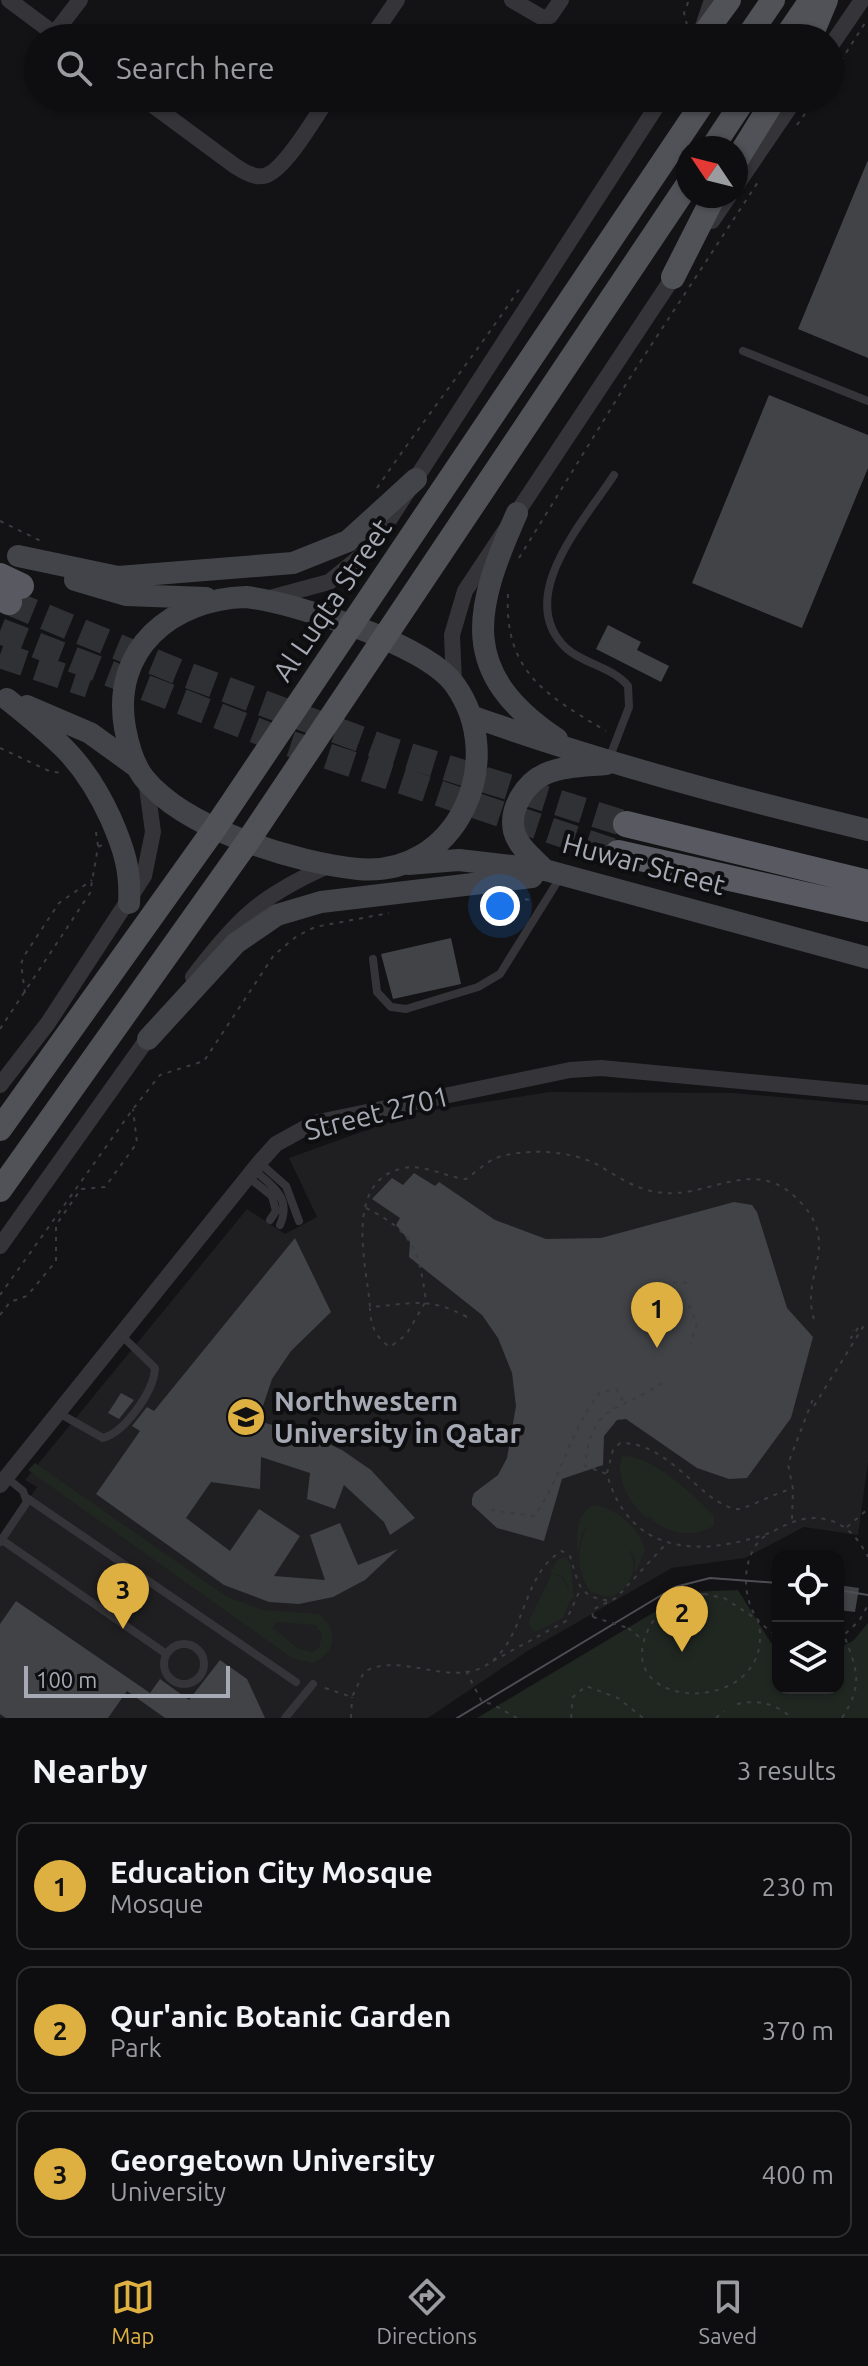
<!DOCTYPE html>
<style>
body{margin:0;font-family:Ubuntu,sans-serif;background:#171719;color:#f1f3f6}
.controls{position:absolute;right:24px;bottom:24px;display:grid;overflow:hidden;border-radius:16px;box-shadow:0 2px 6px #0004}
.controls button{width:72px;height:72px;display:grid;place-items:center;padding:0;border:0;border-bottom:2px solid #2e2e30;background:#0e0e10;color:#f1f3f6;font:40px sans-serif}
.compass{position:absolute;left:676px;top:136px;width:72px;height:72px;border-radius:50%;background:#0e0e10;box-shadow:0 2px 6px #0004;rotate:305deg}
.scale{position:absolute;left:24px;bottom:20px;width:206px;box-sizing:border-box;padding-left:8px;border:4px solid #a6aab4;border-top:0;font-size:22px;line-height:28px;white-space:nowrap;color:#a6aab4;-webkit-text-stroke:6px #0e0e10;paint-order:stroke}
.you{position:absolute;left:500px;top:906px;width:28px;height:28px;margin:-20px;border:6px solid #fff;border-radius:50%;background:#1a73e8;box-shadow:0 0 0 12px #1a73e833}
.badge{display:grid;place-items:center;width:52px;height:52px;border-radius:50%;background:#deb042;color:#111;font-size:26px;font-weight:700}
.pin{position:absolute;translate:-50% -66px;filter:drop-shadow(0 2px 4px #0008)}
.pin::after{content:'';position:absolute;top:42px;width:28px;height:24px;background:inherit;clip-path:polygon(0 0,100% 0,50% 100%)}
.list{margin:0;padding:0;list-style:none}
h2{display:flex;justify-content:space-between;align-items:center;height:104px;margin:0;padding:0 32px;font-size:34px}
h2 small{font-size:26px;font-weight:400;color:#9b9c9f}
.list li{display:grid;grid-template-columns:52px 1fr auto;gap:24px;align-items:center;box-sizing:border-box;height:128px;margin:0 16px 16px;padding:0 16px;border:2px solid #2e2e30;border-radius:16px}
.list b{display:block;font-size:30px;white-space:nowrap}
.list p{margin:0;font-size:26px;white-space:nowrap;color:#9b9c9f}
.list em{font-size:26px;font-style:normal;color:#9b9c9f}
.icon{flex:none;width:44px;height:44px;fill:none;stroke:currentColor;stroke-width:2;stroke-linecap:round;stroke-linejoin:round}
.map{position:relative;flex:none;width:868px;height:1718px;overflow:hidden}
.search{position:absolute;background:#0e0e10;box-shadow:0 2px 6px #0004;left:24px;right:24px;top:24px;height:88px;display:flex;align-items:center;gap:20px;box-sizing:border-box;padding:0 28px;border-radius:44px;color:#9b9c9f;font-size:30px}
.sheet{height:536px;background:#0e0e10}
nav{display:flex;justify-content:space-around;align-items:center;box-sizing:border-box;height:112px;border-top:2px solid #2e2e30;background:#0e0e10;font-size:22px;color:#9b9c9f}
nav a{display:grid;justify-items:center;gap:4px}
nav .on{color:#deb042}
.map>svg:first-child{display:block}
.built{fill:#1f1f21}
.green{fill:#202721;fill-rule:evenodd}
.building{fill:#424347}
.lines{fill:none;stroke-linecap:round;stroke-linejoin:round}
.trunk-tunnel{stroke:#303135;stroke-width:26;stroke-dasharray:26 13;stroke-linecap:butt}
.path{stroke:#3b3c40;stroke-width:2;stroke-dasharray:4 6;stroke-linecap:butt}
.service{stroke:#353539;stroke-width:8}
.minor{stroke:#353539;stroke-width:16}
.secondary{stroke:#434449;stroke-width:22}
.primary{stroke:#515258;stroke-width:24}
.trunk{stroke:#595a61;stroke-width:26}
.tram{stroke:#4e4f54;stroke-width:2}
.path-bridge{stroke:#3b3c40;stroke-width:2;stroke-dasharray:4 6;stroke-linecap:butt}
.labels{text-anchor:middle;stroke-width:8;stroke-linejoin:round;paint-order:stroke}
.street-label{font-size:28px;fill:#a6aab4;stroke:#0e0e10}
.poi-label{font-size:28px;font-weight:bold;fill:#a6aab4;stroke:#0e0e10;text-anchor:start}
</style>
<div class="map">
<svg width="868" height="1718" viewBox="0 0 868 1718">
<rect width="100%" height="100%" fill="#131315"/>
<!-- built -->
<path class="built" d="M550,1092L733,1093L868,1105V1462L858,1535L804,1527L745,1558L672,1568L529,1650L428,1718H0V1541L37,1487L25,1480L247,1209L285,1234L317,1217L289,1158L414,1113Z"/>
<!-- green -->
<path class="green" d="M622,1456C651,1454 695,1496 714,1516V1525C693,1540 663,1533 647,1514L650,1520L647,1518C631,1506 614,1477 622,1456Z
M35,1463L227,1597L263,1610L319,1614C339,1631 337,1652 313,1663L292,1658L28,1470ZM276,1622L316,1625L322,1635L319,1648L312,1652L298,1649L273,1628Z
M595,1505C616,1508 641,1530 645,1551L635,1573V1558L627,1544C639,1564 634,1588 610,1597L591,1592C576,1573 576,1543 589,1524L582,1533L578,1552C576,1534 576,1512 595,1505Z
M558,1559L566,1558L571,1564L574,1600L571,1598L563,1618L535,1632L530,1627L529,1621L552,1574L562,1577L572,1596L563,1576L550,1573Z
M738,1590L771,1643L778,1645V1688H838V1648L853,1641L868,1623V1718H477L688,1592Z"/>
<!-- building -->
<path class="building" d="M868,160V358L798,329Z
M769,395L868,435V468L802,628L692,583Z
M608,625L641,642L637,650L669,666L661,682L596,649Z
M451,938L461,984L393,999L381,954Z
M414,1173L435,1186L439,1182L495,1220L546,1239L601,1238L734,1202L752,1205L757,1212L787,1308L813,1337L791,1418L747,1478L729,1479L697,1468L626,1419L617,1420L604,1436L603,1465L562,1479L544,1541L497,1528L472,1505V1499L474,1493L498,1475L507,1458L516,1406L512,1373L498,1338L482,1315L409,1257L410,1242L396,1225L400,1218L372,1199L392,1178L403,1185Z
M295,1238L331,1312L291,1351L272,1379L258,1421L309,1435L342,1450L371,1470L415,1518L390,1535L384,1522L344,1485L335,1509L307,1499L310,1473L261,1457L260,1489L211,1482L186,1518L230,1551L259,1509L300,1536L274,1576L325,1580L310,1535L340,1523L358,1565L398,1549L365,1580L333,1597L299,1604L269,1602L224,1585L96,1494L140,1431L132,1426L147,1407L154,1411Z
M121,1393L134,1400L119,1419L108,1413Z
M838,1585L859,1588L855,1612L838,1610Z
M16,1601L150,1693L160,1679L189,1700L220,1660L247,1679L265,1718H165L127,1691L108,1718H6L0,1714V1624Z"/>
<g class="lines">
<!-- trunk-tunnel -->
<path class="trunk-tunnel" d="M9,602L179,672L387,749L626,824
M0,631L288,743L618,853
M0,655L89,685"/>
<!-- path -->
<path class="path" d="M687,25L684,13L689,0
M830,78L865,23
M797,125L816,98
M377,488C424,419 475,355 522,285
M0,521L43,542
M519,558L631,376L760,179
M508,594C504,672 546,695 606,731
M0,748L49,771L61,773
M96,832L98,846
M515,898L532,900
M25,993L21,964L24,956L59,903L92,880
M0,1029L90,893L98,847L102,845
M366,1208C414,1232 419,1251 426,1301L406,1335L390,1347C376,1338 370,1325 370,1308
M687,1283C672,1280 653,1285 643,1297L645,1304L678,1301L690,1307L697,1323L690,1344
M0,1295L133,1109L160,1075L204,1061L274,955L297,936L315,927L389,913
M0,1315L10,1302L27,1296L56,1261V1225L81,1189L105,1187L137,1143L133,1109
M467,1317C428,1296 412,1304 370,1307C367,1267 342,1180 404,1168C425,1164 445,1177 466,1179C475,1173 486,1162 496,1158C524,1148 571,1150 598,1165C618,1177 640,1192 665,1193C710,1196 752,1159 793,1195C846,1242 799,1273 814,1319
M662,1383C617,1414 592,1401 585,1466L607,1474C630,1557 703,1557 772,1532
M814,1406L863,1327L860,1325L851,1338L853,1330
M607,1473L613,1450L620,1443C671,1442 700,1503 736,1509C743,1511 778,1491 793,1489
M491,1510L534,1516C562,1478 570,1430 600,1392L616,1389L625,1404
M792,1519L793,1489L788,1464L814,1396
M847,1527L868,1509
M774,1531C813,1508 847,1515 868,1557
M765,1536C741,1554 741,1597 758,1620C763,1626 772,1632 778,1637
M704,1594L724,1598L758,1620C781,1718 605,1715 649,1628C661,1606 680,1597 704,1594Z
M593,1617L592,1610L616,1598L664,1546
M628,1628L643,1640
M493,1661L566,1621L580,1590
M466,1671L482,1702L492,1704L517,1718
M325,1688L352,1697L364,1672C400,1651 448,1687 485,1666C526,1643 521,1573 562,1551L570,1556C579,1585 578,1597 611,1601
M737,1704C758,1699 776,1704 792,1718
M351,1718L352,1697
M571,1718L573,1697L586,1686L618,1698L643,1718
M716,1718L724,1711
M842,1718C864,1684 857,1670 844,1635L859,1621L868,1605"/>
<!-- service -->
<path class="service" d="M743,351L868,401
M609,759L629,707L628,686C613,667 583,664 566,648C513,597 585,520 614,475
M373,959L377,992L391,1007L406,1009L478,987L500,974L561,876
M260,1163L286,1186L299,1221
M254,1170C273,1186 292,1198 280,1225
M248,1177L272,1196L276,1211L270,1220
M57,1412L103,1438C125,1432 154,1391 155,1368L120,1334
M27,1498L296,1682
M2,1540L165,1653
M0,1542L27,1502L23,1491L6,1477
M164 1664a20 20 0 1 1 40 0a20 20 0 1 1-40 0Z
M285,1718L313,1684"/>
<!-- minor -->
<path class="minor" d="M9,0L60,38
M512,0L543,18L550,16L561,0
M701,32L712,0
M54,34L80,0
M371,38L397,0
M830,47L862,0
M143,98L235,166C244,171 253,178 264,176C284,172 316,116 328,98
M736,186L796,98
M712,221L729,196
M266,599L329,582L371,548L662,98
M454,683L452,635L465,591L678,270
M193,977C237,919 260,896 328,866
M0,1085L48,1023L144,876L153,832L146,780
M0,1246L153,1031
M0,1485L259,1163L276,1144L314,1123L570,1070L601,1068L868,1093"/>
<!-- secondary -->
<path class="secondary" d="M517,513C474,610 457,672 557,739
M18,556L118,577L293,563L348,541L416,479
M75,580L126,595L206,598
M246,597C296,603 426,644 455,685C509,761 457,878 358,869C296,863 185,829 144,778C134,765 128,744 125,728C111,649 172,599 246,597Z
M7,699C57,740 83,758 111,819C124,849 131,870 129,903
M27,706L90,733L137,767
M471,716C601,762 733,798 868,830
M408,864L459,860L545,870L868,958
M545,870C534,859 518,847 514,831C509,809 525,783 545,774C563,766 587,766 606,764
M148,1039L236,943L277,915L321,902L532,877"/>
<!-- primary -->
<path class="primary" d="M701,38L729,0
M747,38L773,0
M785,38L811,0
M810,38L826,0
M712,148L745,98
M736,161L775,98
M673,277L714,196
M0,1129L215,828L706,98
M0,1190L248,841L688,184"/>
<!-- trunk -->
<path class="trunk" d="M0,576L21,586
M0,598L9,602
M626,824L868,883
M618,853L868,909"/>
<!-- tram -->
<path class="tram" d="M838,1590L868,1595
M457,1718L675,1587L710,1578L778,1583"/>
<!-- path-bridge -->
<path class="path-bridge" d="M593,1617L628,1628"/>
</g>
<!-- icons -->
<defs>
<symbol id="university-disc" viewBox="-11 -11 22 22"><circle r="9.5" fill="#deb042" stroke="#0e0e10"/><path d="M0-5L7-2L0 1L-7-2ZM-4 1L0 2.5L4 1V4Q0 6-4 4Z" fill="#111"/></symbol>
</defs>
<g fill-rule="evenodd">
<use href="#university-disc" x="224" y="1395" width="44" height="44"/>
</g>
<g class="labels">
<!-- street labels -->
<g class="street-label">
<text transform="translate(332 600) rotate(-56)" y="10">Al Luqta Street</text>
<text transform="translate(644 864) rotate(15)" y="10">Huwar Street</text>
<text transform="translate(377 1113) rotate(-14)" y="10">Street 2701</text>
</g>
<!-- poi labels -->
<g class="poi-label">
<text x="274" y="1411">Northwestern<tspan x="274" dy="32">University in Qatar</tspan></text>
</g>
</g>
</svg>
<div class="controls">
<button><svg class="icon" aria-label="locate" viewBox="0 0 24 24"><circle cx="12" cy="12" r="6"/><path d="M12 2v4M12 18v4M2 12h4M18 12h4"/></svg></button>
<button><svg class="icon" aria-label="layers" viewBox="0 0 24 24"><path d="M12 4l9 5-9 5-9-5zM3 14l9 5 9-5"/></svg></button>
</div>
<svg class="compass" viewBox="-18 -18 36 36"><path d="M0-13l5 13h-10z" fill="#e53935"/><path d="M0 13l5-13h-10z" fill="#9b9c9f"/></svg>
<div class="scale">100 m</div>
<div class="you"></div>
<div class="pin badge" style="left:657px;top:1348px">1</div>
<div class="pin badge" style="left:682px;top:1652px">2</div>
<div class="pin badge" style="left:123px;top:1629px">3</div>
<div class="search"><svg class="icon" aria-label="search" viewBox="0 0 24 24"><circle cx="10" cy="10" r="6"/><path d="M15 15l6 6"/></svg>Search here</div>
</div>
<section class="sheet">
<h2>Nearby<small>3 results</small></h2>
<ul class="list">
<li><span class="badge">1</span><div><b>Education City Mosque</b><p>Mosque</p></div><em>230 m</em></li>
<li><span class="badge">2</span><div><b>Qur'anic Botanic Garden</b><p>Park</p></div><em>370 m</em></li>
<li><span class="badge">3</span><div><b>Georgetown University</b><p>University</p></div><em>400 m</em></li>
</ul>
</section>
<nav>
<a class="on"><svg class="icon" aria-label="map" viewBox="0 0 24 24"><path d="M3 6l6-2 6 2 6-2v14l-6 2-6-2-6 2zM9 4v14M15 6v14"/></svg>Map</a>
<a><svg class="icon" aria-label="directions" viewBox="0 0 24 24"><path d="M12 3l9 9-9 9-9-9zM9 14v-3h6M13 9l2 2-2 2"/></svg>Directions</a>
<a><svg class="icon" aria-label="saved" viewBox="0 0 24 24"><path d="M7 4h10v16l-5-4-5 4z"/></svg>Saved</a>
</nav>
